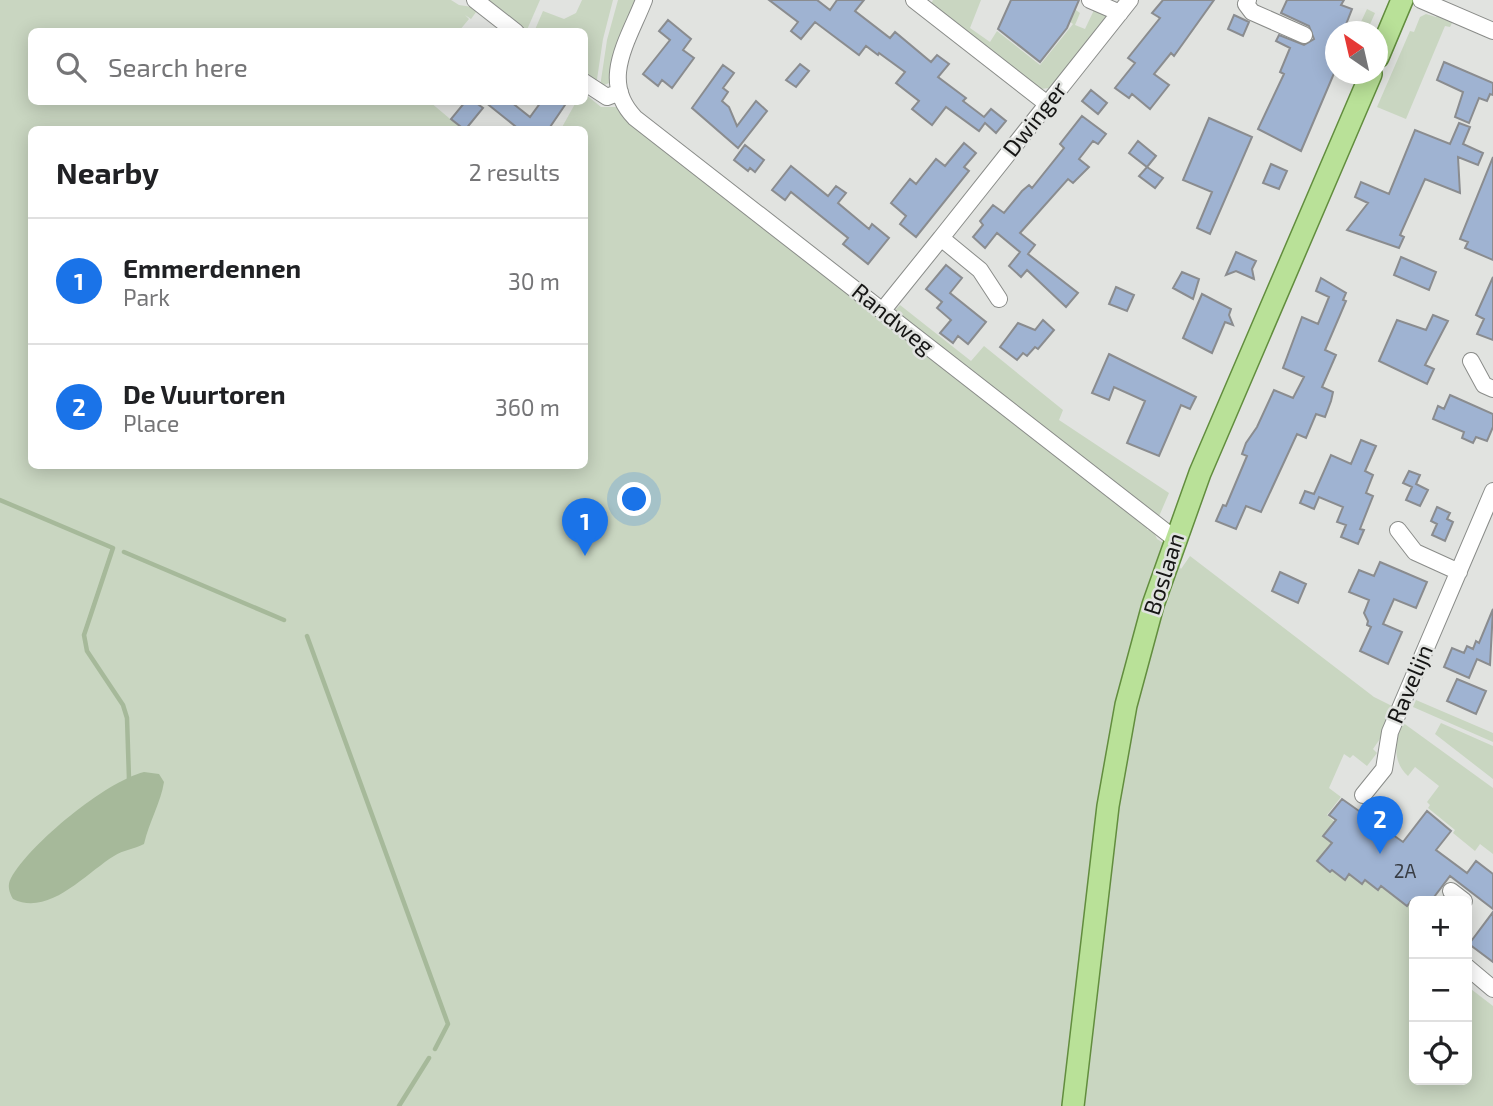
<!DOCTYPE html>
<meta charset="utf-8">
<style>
body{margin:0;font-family:"Exo 2",sans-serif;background:#f6f6f6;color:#202124}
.controls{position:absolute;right:21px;bottom:21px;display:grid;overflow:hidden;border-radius:10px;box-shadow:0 4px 18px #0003}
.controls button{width:63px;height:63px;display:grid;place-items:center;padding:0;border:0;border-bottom:2px solid #e0e0e0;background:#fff;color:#202124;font:35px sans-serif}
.compass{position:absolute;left:1325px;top:21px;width:63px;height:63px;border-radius:50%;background:#fff;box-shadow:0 4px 18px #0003;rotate:326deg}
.you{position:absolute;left:635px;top:500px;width:24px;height:24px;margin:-18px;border:5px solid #fff;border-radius:50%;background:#1a73e8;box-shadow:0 0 0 10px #1a73e833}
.badge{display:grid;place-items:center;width:46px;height:46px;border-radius:50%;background:#1a73e8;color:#fff;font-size:23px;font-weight:700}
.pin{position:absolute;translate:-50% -58px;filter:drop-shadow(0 2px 4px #0008)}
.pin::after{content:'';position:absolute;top:37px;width:24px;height:21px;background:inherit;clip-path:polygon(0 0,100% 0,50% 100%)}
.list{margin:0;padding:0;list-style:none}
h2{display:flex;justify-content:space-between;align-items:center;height:91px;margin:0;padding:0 28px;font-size:30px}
h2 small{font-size:23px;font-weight:400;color:#757577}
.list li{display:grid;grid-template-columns:46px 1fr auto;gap:21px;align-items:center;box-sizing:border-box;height:126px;padding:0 28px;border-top:2px solid #e0e0e0}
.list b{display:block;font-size:26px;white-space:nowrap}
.list p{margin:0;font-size:23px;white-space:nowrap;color:#757577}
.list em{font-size:23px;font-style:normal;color:#757577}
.icon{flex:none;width:38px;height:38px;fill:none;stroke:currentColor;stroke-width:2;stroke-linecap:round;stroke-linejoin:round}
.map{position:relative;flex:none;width:1493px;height:1106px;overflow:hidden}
.search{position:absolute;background:#fff;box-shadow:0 4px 18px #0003;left:28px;top:28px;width:560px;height:77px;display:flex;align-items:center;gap:18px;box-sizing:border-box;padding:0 24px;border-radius:10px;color:#757577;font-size:26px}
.panel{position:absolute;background:#fff;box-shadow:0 4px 18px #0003;left:28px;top:126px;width:560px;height:343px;border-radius:10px}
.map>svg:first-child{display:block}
.green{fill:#c9d6c1}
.water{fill:#a6b99a}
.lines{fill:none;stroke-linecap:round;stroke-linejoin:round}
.stream{stroke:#a6b99a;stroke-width:4.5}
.building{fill:#9fb3d2;stroke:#8a8c8f;stroke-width:2}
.minor-casing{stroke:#8a8c89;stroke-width:18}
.major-casing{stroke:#628d3e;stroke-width:24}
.minor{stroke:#fff;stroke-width:16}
.major{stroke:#b9e198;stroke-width:21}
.labels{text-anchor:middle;stroke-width:5;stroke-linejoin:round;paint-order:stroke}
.number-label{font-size:19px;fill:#383d44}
.street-label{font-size:23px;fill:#161615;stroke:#e1e3e0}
</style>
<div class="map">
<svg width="1493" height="1106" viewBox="0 0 1493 1106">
<rect width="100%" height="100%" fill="#e1e3e0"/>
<!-- green -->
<path class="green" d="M0,0H451L459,5L479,8L471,19L465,15L469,19L459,31L32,32V102H430L462,129L32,130V466H584V130L561,129L576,102H584L585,94L601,107H617L1149,526L1147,530H1153L1157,539L1165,544L1181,569L1190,556L1374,697L1392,706L1384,733L1373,749L1377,753L1367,766L1353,755L1350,758L1344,754L1329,788L1341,797L1327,815L1335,822L1333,841L1321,857L1344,876L1349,871L1364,883L1367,879H1385L1414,903V936L1409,943L1414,947V1080H1467V986L1493,1006V1106H0Z
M485,0H540L526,32Z
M582,0H613L603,39L596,86L585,76L584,32H534L543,11L564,19L576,13Z
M618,0H636L613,59L609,83L600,87L607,40Z
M933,0H981L970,28L990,42L997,31L1040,65L1073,24L1068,20L1073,8L1080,13L1075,25L1085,29L1094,10L1111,16L1050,88L1040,89L930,6Z
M1367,9L1375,13L1367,31H1350L1354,22L1360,24Z
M1426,14L1436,17L1438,14L1453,21L1450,27L1445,26L1406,119L1377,107L1410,31L1414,32L1420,17Z
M900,305L971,361L984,346L1063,410L1059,420L1169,493L1157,521L892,313Z
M1416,700L1493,733V742L1413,707Z
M1402,722L1493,788V854L1480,844L1475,851L1453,833L1455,830L1428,808L1430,805L1427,802L1439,786L1415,767L1408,776C1392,762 1395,741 1402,722Z
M1441,723L1493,746V779L1435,734Z"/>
<!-- water -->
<path class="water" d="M144,772L159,774L164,782C161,802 149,822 144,844C134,849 123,850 114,856C86,873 49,917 13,899C9,892 7,885 11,878C31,843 105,782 144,772Z"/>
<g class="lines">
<!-- stream -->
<path class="stream" d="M0,500L113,548L84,635L87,651L123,705L127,718L129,779
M124,552L284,620
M307,636L448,1024L435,1049
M399,1106L429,1058"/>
</g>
<!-- building -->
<path class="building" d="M769,0H817L830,10L837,0H864L855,11L890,38L895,32L931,62L937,55L949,64L938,77L966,98L963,101L984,117L991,109L1006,121L996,133L985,123L979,131L946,107L932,125L912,109L919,101L896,83L905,72L879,53L878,55L866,46L859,55L815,22L801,39L791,31L798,22Z
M1011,0H1079L1067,28L1040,62L998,29Z
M1163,0H1214L1174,56L1171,53L1154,74L1169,85L1150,109L1132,94L1129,98L1115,88L1135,63L1128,58L1160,18L1152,13Z
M1287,0H1344L1341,5L1352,9L1343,32H1335V48L1329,63L1335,65V71L1301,151L1258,129L1284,74L1280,72L1290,48L1276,41L1279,35L1304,45L1314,39L1309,26L1281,13Z
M1234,15L1249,22L1243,36L1228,29Z
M668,20L691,39L683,50L694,58L672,88L662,80L658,86L643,74L670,40L659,31Z
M1444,62L1493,83V95L1490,94L1487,101L1479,98L1469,123L1455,117L1463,92L1437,80Z
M800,64L809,71L796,87L786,80Z
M723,65L734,73L723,88L728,92L722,101L729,107L737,126L756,101L767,111L738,148L692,108Z
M1091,90L1107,103L1098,114L1082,101Z
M465,102H475L483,108L465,130L451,119Z
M485,102H511L530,117L541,102H567L548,130H520Z
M1082,116L1106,134L1098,144L1093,141L1079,159L1089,167L1073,183L1068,179L1020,233L1035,245L1028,254L1078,293L1066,307L1027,270L1021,277L1009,266L1020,252L997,233L985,248L973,237L983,225L980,221L993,205L1004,213L1022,191L1029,185L1032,188L1064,148L1060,144Z
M1209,118L1252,137L1210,234L1197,228L1212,192L1183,180Z
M1459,123L1470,127L1463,144L1483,153L1478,165L1458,157L1460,193L1425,179L1400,235L1404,237L1399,248L1347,230L1368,203L1355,197L1361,182L1389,194L1415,130L1450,144Z
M1138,141L1156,156L1147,167L1129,153Z
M964,143L976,153L964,167L969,171L916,237L900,224L906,216L891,203L910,179L916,184L936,159L945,166Z
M745,145L764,160L755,172L750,168L748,171L734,160Z
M1493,157V260L1465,248L1468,242L1460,239Z
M1271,164L1287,171L1279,189L1263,183Z
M791,166L828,196L836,186L846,193L838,203L869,229L872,224L889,238L868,264L843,244L848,238L791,192L785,200L772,190Z
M1147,167L1163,178L1155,188L1139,176Z
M1236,252L1256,261L1252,269L1254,279L1236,271L1226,275Z
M1401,257L1436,272L1429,290L1394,275Z
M946,265L962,278L950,293L986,322L968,344L958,336L953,343L940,333L951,320L937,308L942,302L926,289Z
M1182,272L1199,279L1193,299L1173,288Z
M1493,277V340L1477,334L1484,319L1476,315Z
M1321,278L1346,293L1343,300L1346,301L1325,350L1336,355L1322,387L1333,392L1331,401L1325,417L1316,414L1306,438L1297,434L1261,512L1246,506L1236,529L1216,521L1223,505L1226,506L1247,456L1242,454L1246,443L1257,427L1274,390L1293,398L1304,377L1283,368L1302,317L1318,324L1329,297L1316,291Z
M1116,287L1134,295L1127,311L1109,304Z
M1202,294L1231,309L1229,315L1233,325L1225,322L1212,353L1183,338Z
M1433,315L1448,321L1425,365L1434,369L1427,384L1379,361L1397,320L1426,330Z
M1043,320L1054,330L1038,349L1035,347L1027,356L1023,353L1017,360L1000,347L1018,323L1035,330Z
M1109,354L1196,397L1190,409L1181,405L1159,456L1127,443L1145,401L1114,387L1109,400L1092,393Z
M1450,395L1493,414V427L1487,441L1476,437L1473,443L1462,438L1464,432L1433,419L1438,406L1444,409Z
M1361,440L1376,446L1365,471L1373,475L1366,493L1373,496L1360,529L1364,530L1358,544L1341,537L1346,525L1337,522L1343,507L1319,497L1314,509L1300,503L1305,491L1314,494L1331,455L1351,464Z
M1409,471L1420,475L1416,484L1428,490L1420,506L1406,500L1412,487L1403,483Z
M1437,507L1450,513L1447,519L1453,522L1445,541L1432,535L1437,524L1431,521Z
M1380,562L1427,582L1416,608L1394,599L1383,624L1402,632L1388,664L1360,651L1371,627L1367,625L1368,621L1364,613L1369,600L1349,592L1359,570L1374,576Z
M1280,572L1306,584L1298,603L1272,591Z
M1493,609L1490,665L1477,659L1469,678L1444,667L1452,648L1464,653L1467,646L1473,649L1476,641L1479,643Z
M1457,679L1486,691L1476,714L1447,701Z
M1342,799L1403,842L1427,811L1451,831L1436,850L1467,873L1476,861L1493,874V909L1450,876L1431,901H1411L1407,906L1381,886L1378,890L1365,880L1362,884L1349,874L1345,880L1332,870L1330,872L1317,861L1332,843L1323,836L1336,820L1329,815Z
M1493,912V962L1469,944Z"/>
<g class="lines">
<defs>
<path id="minor" d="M475,0L516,32
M644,0C628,41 599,81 635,118L1175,539
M914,0L1046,103
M1090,0L1120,13
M1248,0L1246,4L1252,12L1304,35
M1421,0L1493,31
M584,82L607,97L620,92
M941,238L1130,0
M883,310L941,238L980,270L999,299
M1471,361L1484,385L1493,389
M1398,530L1415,552L1459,572
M1363,795L1384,769L1390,732L1493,491
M1451,891L1464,901
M1467,967L1493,989"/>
<path id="major" d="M1378,57L1402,0
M1073,1106L1108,806L1126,705L1153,605L1200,473L1371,74"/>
</defs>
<!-- minor casing -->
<use href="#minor" class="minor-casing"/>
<!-- major casing -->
<use href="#major" class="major-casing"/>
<!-- minor -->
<use href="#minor" class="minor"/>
<!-- major -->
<use href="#major" class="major"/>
</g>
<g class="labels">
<!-- number labels -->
<g class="number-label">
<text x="1405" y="878">2A</text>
</g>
<!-- street labels -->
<g class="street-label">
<text transform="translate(1035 119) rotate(-52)" y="8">Dwinger</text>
<text transform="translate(893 319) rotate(39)" y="8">Randweg</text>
<text transform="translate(1164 574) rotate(-72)" y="8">Boslaan</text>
<text transform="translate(1410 684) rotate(-67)" y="8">Ravelijn</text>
</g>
</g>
</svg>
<div class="controls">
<button>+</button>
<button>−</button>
<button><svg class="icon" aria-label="locate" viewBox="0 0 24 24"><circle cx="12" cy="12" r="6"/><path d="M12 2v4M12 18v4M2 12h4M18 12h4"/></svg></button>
</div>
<svg class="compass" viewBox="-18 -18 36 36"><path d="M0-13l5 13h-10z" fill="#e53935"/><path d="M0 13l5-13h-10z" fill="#757577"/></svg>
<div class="you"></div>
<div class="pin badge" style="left:585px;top:556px">1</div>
<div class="pin badge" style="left:1380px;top:854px">2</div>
<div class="search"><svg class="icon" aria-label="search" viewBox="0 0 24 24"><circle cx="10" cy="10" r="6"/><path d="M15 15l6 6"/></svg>Search here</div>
<section class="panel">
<h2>Nearby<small>2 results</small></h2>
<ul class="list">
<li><span class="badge">1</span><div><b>Emmerdennen</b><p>Park</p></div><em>30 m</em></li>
<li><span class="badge">2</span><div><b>De Vuurtoren</b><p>Place</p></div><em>360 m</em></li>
</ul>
</section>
</div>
